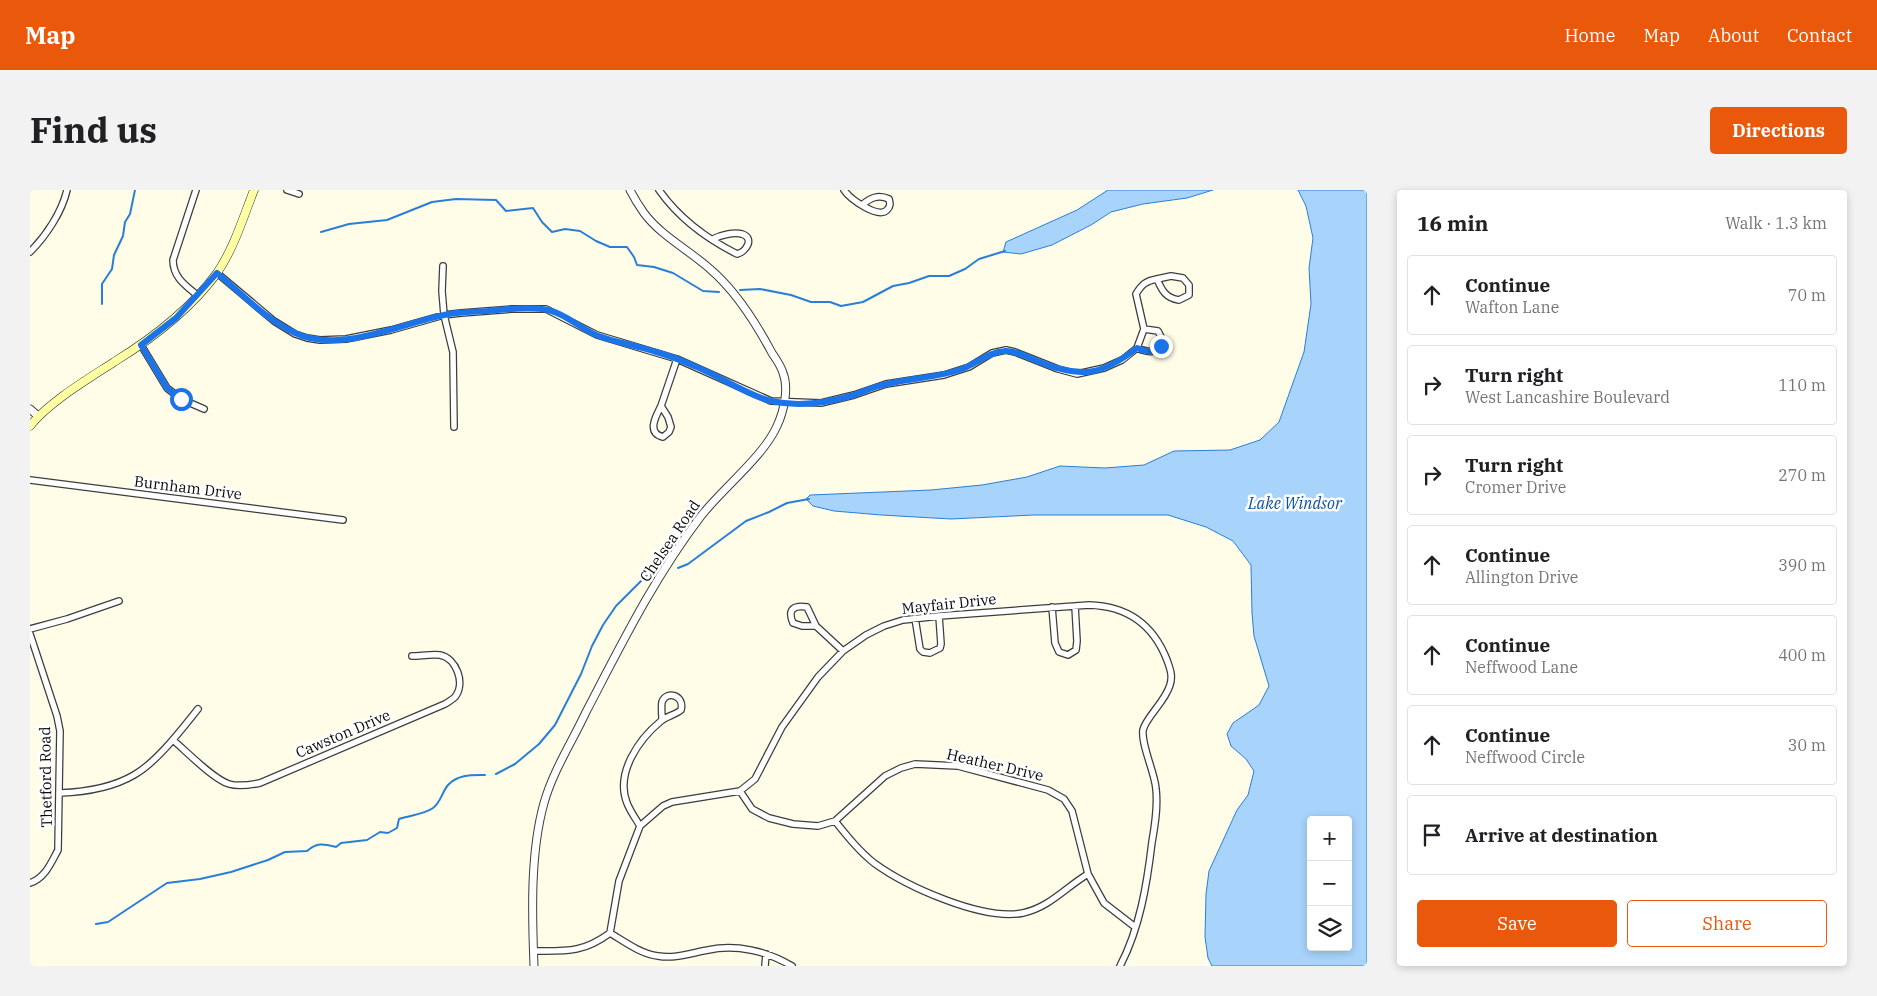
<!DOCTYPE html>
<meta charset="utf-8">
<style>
body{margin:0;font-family:"IBM Plex Serif",serif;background:#f2f2f2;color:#202124}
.controls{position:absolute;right:15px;bottom:15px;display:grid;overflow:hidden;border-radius:5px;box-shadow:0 2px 8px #0003}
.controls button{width:45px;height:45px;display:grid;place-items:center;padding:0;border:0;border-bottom:1px solid #e0e0e0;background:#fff;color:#202124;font:25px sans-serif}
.stop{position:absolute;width:15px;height:15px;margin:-11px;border:4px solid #1a73e8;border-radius:50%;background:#fff}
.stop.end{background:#1a73e8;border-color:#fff;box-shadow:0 1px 5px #0008}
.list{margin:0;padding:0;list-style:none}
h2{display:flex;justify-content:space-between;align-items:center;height:65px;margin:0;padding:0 20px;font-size:21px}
h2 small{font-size:16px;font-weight:400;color:#757577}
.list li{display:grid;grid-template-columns:32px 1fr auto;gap:15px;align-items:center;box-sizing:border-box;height:80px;margin:0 10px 10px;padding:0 10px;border:1px solid #e0e0e0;border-radius:5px}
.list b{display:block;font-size:19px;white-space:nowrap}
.list p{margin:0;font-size:16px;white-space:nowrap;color:#757577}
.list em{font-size:16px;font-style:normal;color:#757577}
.actions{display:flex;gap:10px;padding:15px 20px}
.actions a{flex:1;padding:11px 0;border:1px solid #ea580c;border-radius:5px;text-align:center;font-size:18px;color:#ea580c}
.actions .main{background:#ea580c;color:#fff}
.icon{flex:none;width:28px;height:28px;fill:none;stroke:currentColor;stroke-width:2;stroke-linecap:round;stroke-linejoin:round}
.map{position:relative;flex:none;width:1337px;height:776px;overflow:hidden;border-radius:5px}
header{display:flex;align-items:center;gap:30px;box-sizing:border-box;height:70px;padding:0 25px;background:#ea580c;color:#fff}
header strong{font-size:24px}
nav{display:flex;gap:28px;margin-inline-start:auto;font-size:18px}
.intro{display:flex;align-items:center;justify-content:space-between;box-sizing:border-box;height:120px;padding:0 30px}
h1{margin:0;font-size:35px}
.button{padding:12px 22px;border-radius:5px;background:#ea580c;color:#fff;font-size:18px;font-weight:700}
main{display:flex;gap:30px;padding:0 30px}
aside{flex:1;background:#fff;border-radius:5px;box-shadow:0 2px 8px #0003}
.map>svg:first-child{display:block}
.water{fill:#a8d3fb;stroke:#297fd8;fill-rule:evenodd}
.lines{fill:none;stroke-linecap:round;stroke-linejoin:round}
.stream{stroke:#297fd8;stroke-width:2}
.minor-casing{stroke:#3d3d3d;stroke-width:8}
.tertiary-casing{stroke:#3d3d3d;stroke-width:9}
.secondary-casing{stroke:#2c2c2c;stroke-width:9}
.minor{stroke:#fff;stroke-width:5.5}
.tertiary{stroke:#fff;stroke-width:7}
.secondary{stroke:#ffffa3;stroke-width:8}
.route{stroke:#1a73e8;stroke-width:6}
.labels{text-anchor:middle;stroke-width:5;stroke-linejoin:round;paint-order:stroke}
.street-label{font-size:15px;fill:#0a0a0a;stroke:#fff}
.water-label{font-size:16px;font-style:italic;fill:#0c51a4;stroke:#fff}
</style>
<header>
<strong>Map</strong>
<nav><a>Home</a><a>Map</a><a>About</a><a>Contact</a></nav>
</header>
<div class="intro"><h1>Find us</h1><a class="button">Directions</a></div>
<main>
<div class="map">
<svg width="1337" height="776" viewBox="0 0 1337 776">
<rect width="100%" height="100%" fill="#fffde8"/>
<!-- water -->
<path class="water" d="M1078,0H1183L1157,8L1113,14L1081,22L1061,35L1022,55L991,64L973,62L976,52L1047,20Z
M1268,0H1337V776H1182L1178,768L1175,747L1176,704L1179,681L1207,620L1218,605L1224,581L1216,569L1201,556L1197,544L1203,533L1229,515L1239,496L1224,446L1222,423L1221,375L1203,351L1176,337L1138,325H1004L921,329L851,325L804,321L783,316L776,309L780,305L901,300L952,295L997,287L1030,276L1075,278L1114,275L1144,261L1200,260L1230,250L1249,232L1274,162L1281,114L1279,78L1283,48L1276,16ZM1281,630H1318V757H1281Z"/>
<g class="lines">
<!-- stream -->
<path class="stream" d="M291,42L319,34L357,30L402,12L426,9L466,10L476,21L503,18L512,32L522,42L535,39L550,41L566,51L580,57H597L604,67L607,75L624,77L643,83L673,101L689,102
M710,100L730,99L761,105L781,112H800L811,116L833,112L863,96L879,93L899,86H919L935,79L949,69L975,61
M72,114V94L82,79L84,65L93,46L95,32L100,24L105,0
M648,378L658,374L716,331L739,322L757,313L779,309
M466,584L485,574L509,554L525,535L551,484L562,456L573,435L586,416L621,381
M66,734L78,732L137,693L170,689L201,682L238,670L255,662L277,661C287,652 294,654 306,657L311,653L337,650L350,642L358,643L367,638L369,629C380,625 393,625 403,618C411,612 412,602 418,595C428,584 442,585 455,585"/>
<defs>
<path id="minor" d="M166,0L143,70C143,87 155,95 167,105
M257,0L269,4
M629,0C648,27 677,49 707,64C716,62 725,48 712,44C703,42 691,45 683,49
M814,0C820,9 848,29 857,20C861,16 860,13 859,9C848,4 840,8 832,15
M0,62C16,46 32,22 37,0
M413,76L412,101L414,125L423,162L424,237
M187,83L244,131L265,144L277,148L290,150L316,149L361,140L414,125L431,123L482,119H516L567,145L647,169L741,211L791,213L824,205L856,194L914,185L939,177L962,163L976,160L985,162L1028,179L1047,184L1074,178L1092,170L1107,158L1114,139L1106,104C1112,94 1116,91 1127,89C1132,101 1136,108 1149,110L1159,105V95L1153,88L1141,86L1127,89
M111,155L137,198L151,209L174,219
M1107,158C1119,163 1128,164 1133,151L1128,141L1114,139
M631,216L638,227L641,237L639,242L633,247C616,243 626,226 631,216Z
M631,216L647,169
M0,290L313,330
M1022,417L1025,453L1029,462L1038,465L1046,460L1047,451L1045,416
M885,428L890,459L893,462L900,463L910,458L911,454L909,426
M786,436H772L763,433C757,419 764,415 777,417L786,436L813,461
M0,439L37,429L89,411
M0,444L27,526L30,541L28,660C21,673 15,688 0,693
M143,550C156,561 183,589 199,594C209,597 220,595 230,593L415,514C418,512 422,510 425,507C436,493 426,468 410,465C401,464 390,466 382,466
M710,601L722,619L739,628L763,634L788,636L805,631L855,586L871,578L885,574L928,576L1018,600L1034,609L1042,621L1058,684L1074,713L1105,737
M30,603C54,602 82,598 104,585C127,572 151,540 168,519
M805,631C817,646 829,661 844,673C877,697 953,731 993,723C1020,717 1036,697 1058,684
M610,636C606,629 600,621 597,613C585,583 609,549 631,531C637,526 645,525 651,520C655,505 636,500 632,512C631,517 632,524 632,529
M580,743C595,752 611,764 628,766C645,769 661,763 678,760C706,754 737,761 762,776
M504,761C536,761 553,763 580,743L589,691L610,636L633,616L642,612L710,601L725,589L752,537L788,487L813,461L836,445L854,436L873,430L909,426L1059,415C1097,416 1123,434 1137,470C1140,479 1143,485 1140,495C1135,512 1116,527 1113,540C1111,555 1125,583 1126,599C1128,617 1125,635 1122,652C1117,694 1110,738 1090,776
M735,776L736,764"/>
<path id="tertiary" d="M0,219L8,226
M504,776C502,724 500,663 514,613C523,581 542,552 556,522C591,455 625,386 671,326C693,298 733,267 747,236C754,221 759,198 753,183C751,176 746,169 742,163C726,133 706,101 680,79C659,60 631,46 614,23C609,16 604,8 600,0"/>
<path id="secondary" d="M0,236C19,212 58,189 84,172C123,148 160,120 187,83C204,58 213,28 224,0"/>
</defs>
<!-- minor casing -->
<use href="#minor" class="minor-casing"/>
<!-- tertiary casing -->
<use href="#tertiary" class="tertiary-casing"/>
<!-- secondary casing -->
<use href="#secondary" class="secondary-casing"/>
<!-- minor -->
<use href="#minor" class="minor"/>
<!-- tertiary -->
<use href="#tertiary" class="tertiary"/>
<!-- secondary -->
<use href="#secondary" class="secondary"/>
</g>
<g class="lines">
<!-- route -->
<path class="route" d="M151,209L137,198L111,155L146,128L187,83C211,103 235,129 265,143C308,164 370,134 414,125C428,122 443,122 458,121C476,119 495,117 512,119C532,121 548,137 566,145C584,152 604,155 623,161C637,165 651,170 664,176C688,185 718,206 741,211C768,217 797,213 824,205C835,201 845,196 857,194C881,188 905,188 929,180C945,175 958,162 974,161C985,160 997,167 1007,171C1049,188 1070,187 1107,158C1117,162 1123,164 1131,156"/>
</g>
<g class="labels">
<!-- street labels -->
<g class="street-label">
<text transform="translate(158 298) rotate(7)" y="5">Burnham Drive</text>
<text transform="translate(640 351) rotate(-56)" y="5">Chelsea Road</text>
<text transform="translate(919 414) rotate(-6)" y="5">Mayfair Drive</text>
<text transform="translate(313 544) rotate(-23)" y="5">Cawston Drive</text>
<text transform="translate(965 575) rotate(13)" y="5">Heather Drive</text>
<text transform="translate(16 587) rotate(-91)" y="5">Thetford Road</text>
</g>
<!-- water labels -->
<g class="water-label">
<text x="1265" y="319">Lake Windsor</text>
</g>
</g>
</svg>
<div class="controls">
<button>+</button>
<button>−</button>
<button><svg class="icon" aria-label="layers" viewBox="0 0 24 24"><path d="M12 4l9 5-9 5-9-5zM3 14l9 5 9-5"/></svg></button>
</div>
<div class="stop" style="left:151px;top:209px"></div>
<div class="stop end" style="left:1131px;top:156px"></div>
</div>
<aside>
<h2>16 min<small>Walk · 1.3 km</small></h2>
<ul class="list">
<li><svg class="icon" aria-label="ahead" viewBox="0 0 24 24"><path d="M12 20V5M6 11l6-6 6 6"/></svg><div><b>Continue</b><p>Wafton Lane</p></div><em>70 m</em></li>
<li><svg class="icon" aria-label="right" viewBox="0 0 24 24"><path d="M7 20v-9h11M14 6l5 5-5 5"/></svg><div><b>Turn right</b><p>West Lancashire Boulevard</p></div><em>110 m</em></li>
<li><svg class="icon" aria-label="right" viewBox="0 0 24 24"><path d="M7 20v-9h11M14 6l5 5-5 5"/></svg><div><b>Turn right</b><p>Cromer Drive</p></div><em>270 m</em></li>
<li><svg class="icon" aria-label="ahead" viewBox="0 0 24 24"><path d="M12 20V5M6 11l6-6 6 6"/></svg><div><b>Continue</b><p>Allington Drive</p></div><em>390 m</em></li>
<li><svg class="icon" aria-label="ahead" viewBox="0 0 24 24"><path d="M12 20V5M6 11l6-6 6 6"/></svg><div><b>Continue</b><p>Neffwood Lane</p></div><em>400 m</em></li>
<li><svg class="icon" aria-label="ahead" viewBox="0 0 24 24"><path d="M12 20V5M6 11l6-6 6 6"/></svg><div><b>Continue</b><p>Neffwood Circle</p></div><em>30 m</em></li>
<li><svg class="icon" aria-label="arrive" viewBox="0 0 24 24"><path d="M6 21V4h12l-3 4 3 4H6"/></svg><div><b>Arrive at destination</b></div></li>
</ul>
<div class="actions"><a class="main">Save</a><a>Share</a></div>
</aside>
</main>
